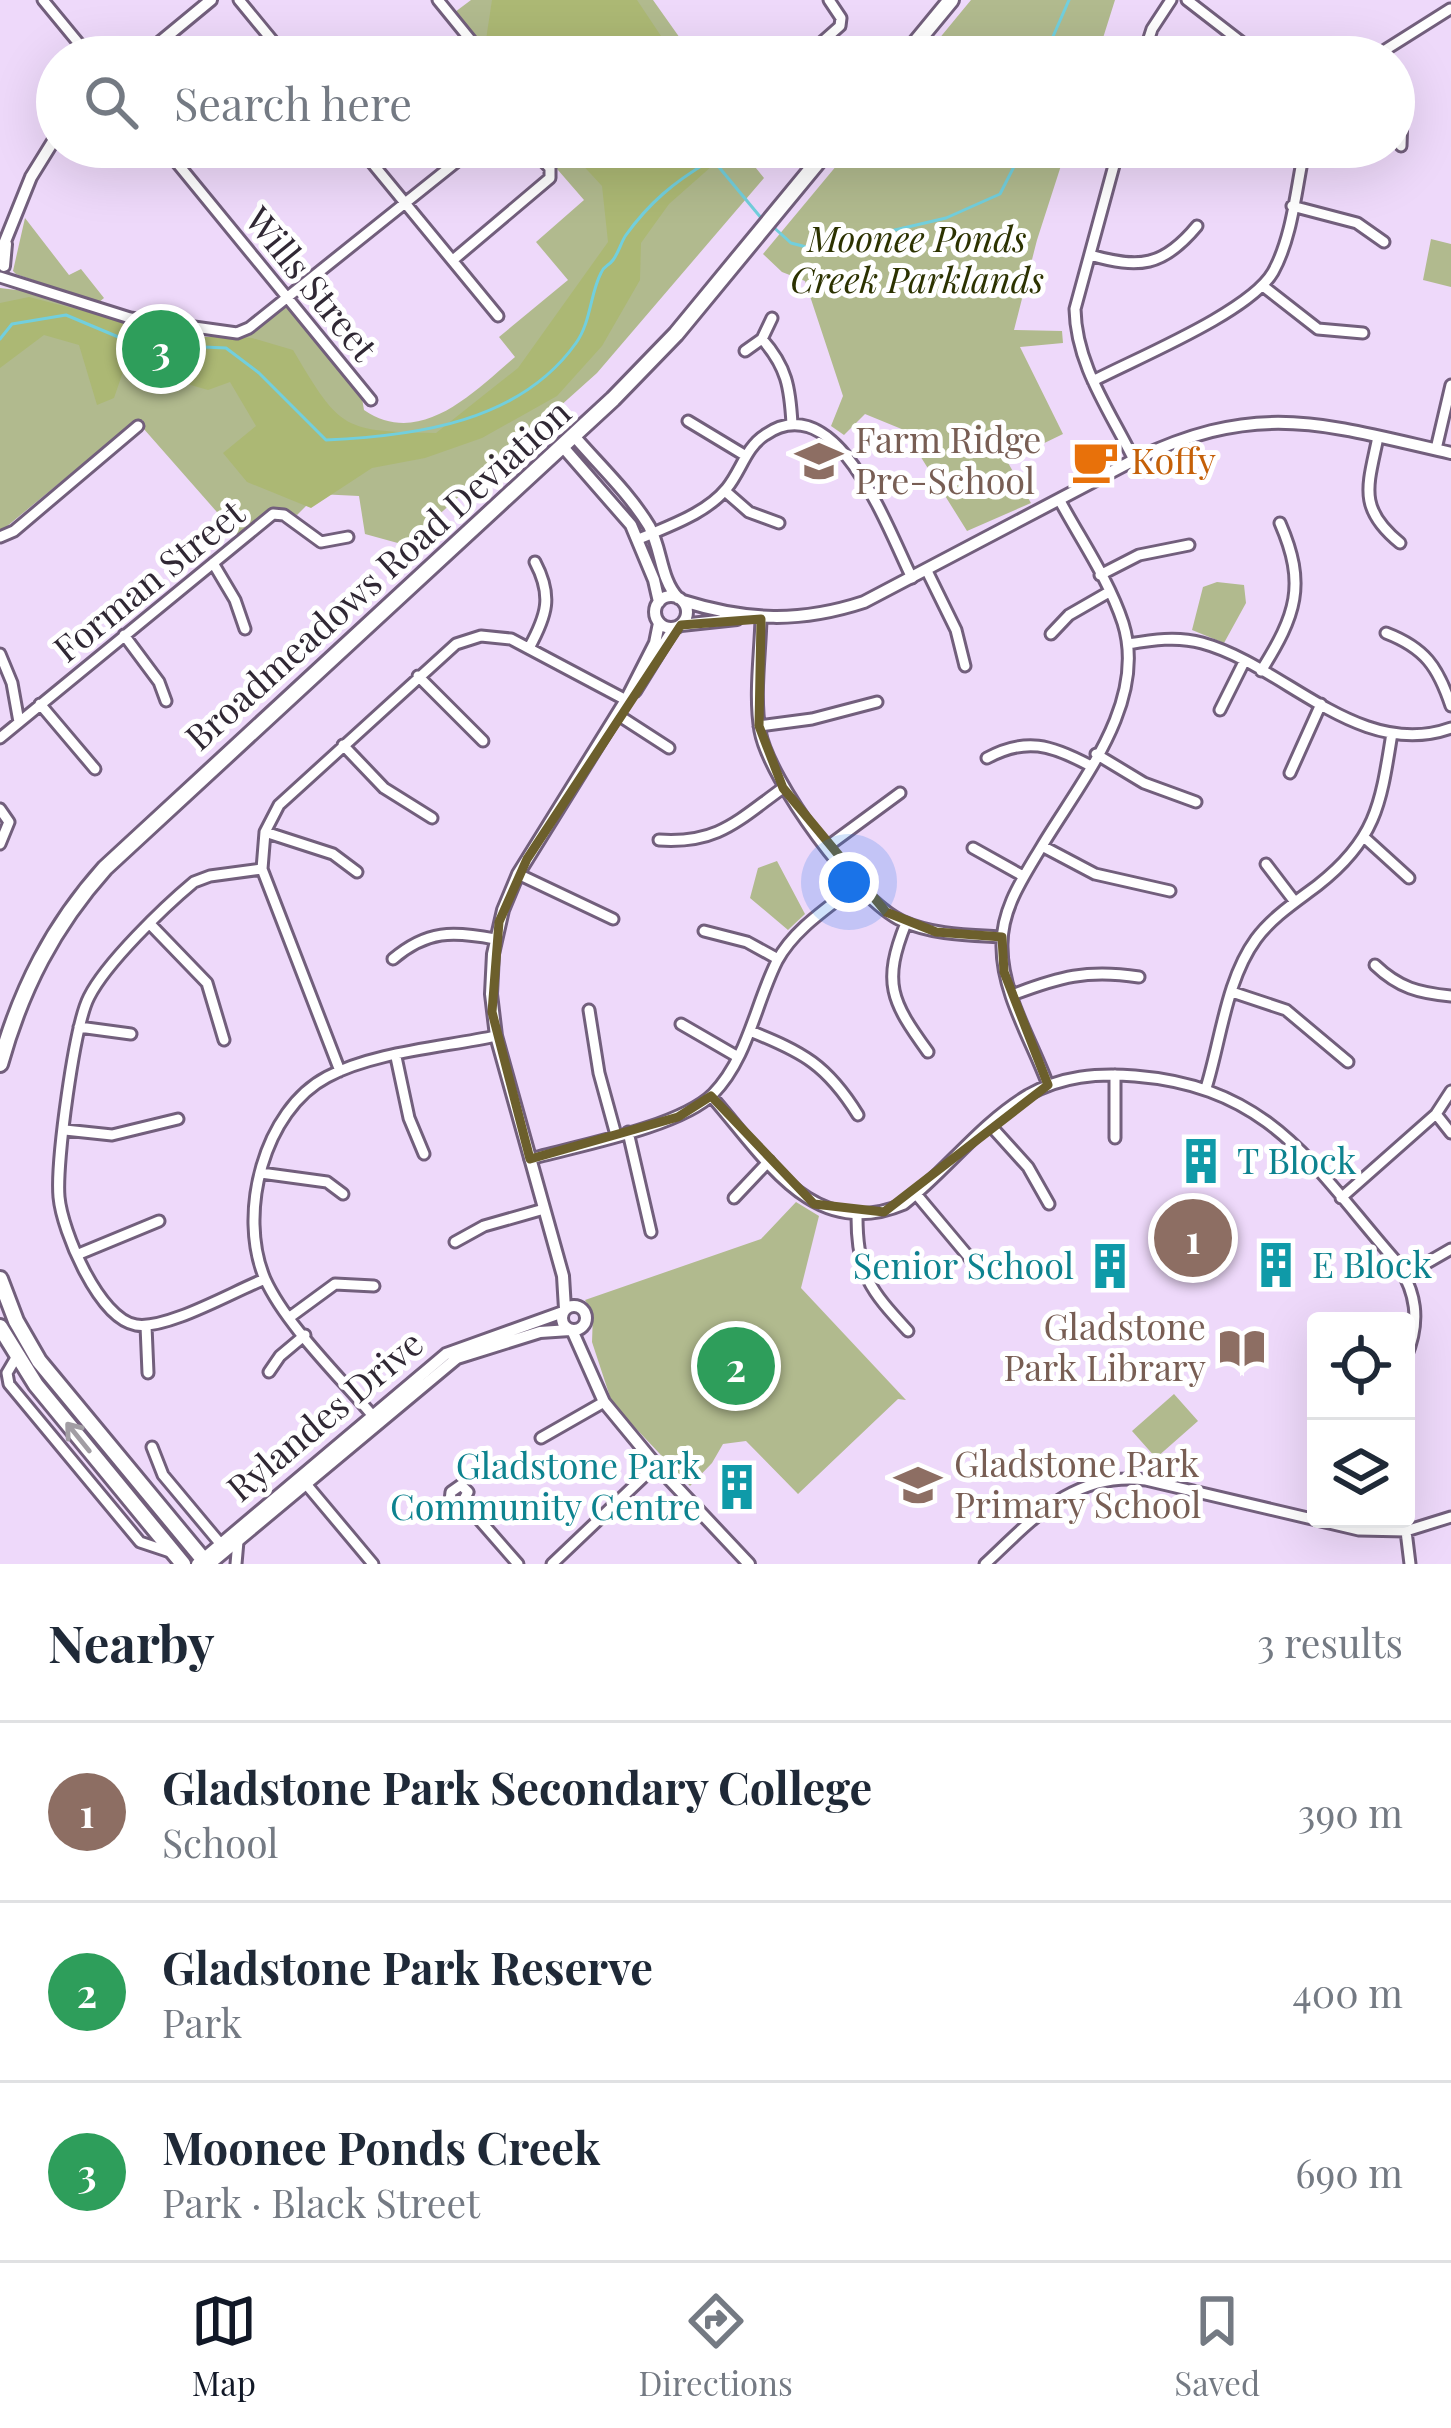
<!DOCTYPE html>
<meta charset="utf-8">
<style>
body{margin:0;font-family:"Playfair Display",serif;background:#f2f2f3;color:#1f2937}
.controls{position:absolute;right:36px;bottom:36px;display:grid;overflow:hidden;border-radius:12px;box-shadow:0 12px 48px #0002}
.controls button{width:108px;height:108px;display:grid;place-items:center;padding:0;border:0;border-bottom:3px solid #e0e1e3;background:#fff;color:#1f2937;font:60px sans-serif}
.you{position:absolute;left:849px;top:882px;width:42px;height:42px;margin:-30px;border:9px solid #fff;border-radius:50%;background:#1a73e8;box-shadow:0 0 0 18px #1a73e833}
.badge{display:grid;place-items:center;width:78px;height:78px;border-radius:50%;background:#111827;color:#fff;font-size:39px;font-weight:700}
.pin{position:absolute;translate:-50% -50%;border:6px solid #fff;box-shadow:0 3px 12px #0006}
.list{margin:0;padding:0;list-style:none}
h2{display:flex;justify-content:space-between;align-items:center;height:156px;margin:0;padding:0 48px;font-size:51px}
h2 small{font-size:39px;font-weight:400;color:#747a83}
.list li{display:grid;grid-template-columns:78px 1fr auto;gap:36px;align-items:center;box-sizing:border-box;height:180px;padding:0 48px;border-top:3px solid #e0e1e3}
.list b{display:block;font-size:45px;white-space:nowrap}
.list p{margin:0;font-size:39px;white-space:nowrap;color:#747a83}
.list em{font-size:39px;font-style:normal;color:#747a83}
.icon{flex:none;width:66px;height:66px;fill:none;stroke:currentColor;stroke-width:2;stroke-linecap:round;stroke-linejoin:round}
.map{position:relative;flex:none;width:1451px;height:1564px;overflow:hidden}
.search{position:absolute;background:#fff;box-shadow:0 12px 48px #0002;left:36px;right:36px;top:36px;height:132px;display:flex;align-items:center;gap:30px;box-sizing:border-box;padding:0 42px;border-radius:66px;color:#747a83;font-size:45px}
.sheet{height:696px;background:#fff}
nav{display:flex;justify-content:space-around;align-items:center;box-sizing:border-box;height:168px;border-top:3px solid #e0e1e3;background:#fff;font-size:33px;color:#747a83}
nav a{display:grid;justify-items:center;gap:6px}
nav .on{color:#111827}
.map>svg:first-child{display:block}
.green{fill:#b1ba8e}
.forest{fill:#acb874}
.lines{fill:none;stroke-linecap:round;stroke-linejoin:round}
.stream{stroke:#72cfdd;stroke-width:3}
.minor-casing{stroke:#725f7c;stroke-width:15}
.tertiary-casing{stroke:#725f7c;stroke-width:16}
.primary-casing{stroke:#725f7c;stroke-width:20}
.minor{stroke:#fff;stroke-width:9}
.tertiary{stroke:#fff;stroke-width:10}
.primary{stroke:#fff;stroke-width:14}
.oneway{stroke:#a29ea4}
.marked{fill:none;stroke:#6c5f2c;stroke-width:9;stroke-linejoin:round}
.labels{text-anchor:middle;stroke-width:10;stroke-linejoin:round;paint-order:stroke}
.park-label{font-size:36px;font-style:italic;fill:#2c3200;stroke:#fff}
.street-label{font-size:36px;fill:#302834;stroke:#fff}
.education-label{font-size:36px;fill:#785e54;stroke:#fff;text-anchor:start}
.food-label{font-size:36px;fill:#c56008;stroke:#fff;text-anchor:start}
.culture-label{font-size:36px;fill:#0d838f;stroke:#fff;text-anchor:start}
</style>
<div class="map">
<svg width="1451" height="1564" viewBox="0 0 1451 1564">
<rect width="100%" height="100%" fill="#eed9fa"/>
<!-- green -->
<path class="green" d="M471,0H653L687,48L688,57H470L481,44L455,12Z
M971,0H1115L1097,57H924Z
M538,147H739L764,178L597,373L405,545L365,534L359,496L318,494L297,515C267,501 261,517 238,536L143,428V420H136L0,532V288L33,292L102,317L220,341H238L288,306L362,398L364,410C420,448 472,394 515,357L499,337L568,280L536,242L584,200Z
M852,147H1067L1037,240L1014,330L1062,331L1063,343L1020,347L1063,434L1007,461L1031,503L967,531L904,430L865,414L844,435L831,426L843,396L805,281L782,272L763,254Z
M25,218L69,275L81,269L104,298L98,303L16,274L13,271Z
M1431,239L1451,244V287L1423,280Z
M1217,582L1244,585L1246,603L1224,643L1192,630L1203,587Z
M777,861L805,914L788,930L750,898L758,868Z
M796,1202L819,1216L801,1288L906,1400L898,1399L798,1494L746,1441L723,1444L712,1463L690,1486L612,1403L592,1342L593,1313L585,1300L761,1239Z
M1174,1394L1198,1421L1156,1458L1132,1431Z"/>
<!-- forest -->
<path class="forest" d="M492,0H637L675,57H477L485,46Z
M566,147H710L712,166L669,204L641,243L640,280L602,346L557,396L482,438L425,458L372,468L311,508L247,482L223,453L256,426L230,382L208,390L125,366L114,398L97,405L79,345L44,335L0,368V303L29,297L181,336L252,338L293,350C341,431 343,431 436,433L518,368L608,242L602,186Z"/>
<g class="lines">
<!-- stream -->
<path class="stream" d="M1044,57L1069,0
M770,224L791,243L814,249L946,218L1000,194L1024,147
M0,339L12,324L66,315L135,344L226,348L259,373L326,440C416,436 520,422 576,343C591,322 590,294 601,273C605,264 607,268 613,260C619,252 621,242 626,235C649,203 674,182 708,162L718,166L762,219"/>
<defs>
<path id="minor" d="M43,0L90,57
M239,0L286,57
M438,0L473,43
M1187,0L1249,48
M805,57L840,26L841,18L829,0
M1143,57L1152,29L1171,0
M1374,57L1450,9
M1394,102L1402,116L1401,146
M164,147L371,400
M359,147L498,316
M1119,147L1075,309C1076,365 1110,411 1134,460
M1292,206L1357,223L1384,242
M1090,255C1139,269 1163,267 1197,226
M453,260L550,178V168L529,147
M0,277L130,318L237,333L249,328L475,147
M1263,286L1318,329L1363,333
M762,339C787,367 790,388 792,424
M745,351L762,339L772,318
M1093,381C1137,358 1250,312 1273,272C1293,236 1296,187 1305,147
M688,421L746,456
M1378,437C1368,486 1357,508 1400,543
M1436,449L1451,385
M725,491L749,512L779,523
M0,537L14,531L138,426
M639,539C668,526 706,514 727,488C741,471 746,447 765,435C837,385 888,530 912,578
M213,563L235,600L245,629
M927,571L956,630L965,666
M1100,575L1139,555L1189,545
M761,619C760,656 754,695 760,731C769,780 856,900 902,921C933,935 968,935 1002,937
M1386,633C1425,648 1438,667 1451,706
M1051,634L1069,615L1109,592
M124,635L159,682L166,701
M1128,644C1152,640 1177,636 1202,643C1284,665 1359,761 1451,728
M529,648C547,615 553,596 535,562
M0,654L12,683L19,722
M1261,671C1296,615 1307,585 1280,523
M418,676L483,741
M40,704L95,769
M1220,710L1244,662
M618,715L669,748
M759,726L812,719L877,702
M0,738L273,514L284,515L321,542L348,537
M343,745L384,788L432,818
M1096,754L1144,783L1196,802
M987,758C1026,737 1051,745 1089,765
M1290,773L1321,704
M0,809L9,822L0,844
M265,832L333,854L357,872
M1365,838L1409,878
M659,840C718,844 737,821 783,788
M828,846L900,793
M1042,846L1095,874L1170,891
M973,848L1023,876
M1266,864L1295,902
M262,869L210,876L194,882C164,907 106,963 89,997C74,1026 56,1163 59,1197C62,1231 99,1319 136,1325C167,1330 234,1291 265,1279
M518,874L613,919
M906,923C882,983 891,1001 928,1052
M151,925L207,983L224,1040
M704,931L747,942L778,959
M393,959C427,930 453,931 495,939
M1375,965C1399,988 1419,993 1451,996
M1232,992L1286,1010L1348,1062
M1012,995C1059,977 1087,969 1139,977
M589,1010L599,1073L616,1135
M681,1024L738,1057
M79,1027L131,1034
M750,1031C803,1052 827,1065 858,1115
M396,1057L409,1118L424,1154
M340,1071L262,869L265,832L279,805L456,644L481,636L511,639L626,700
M1048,1085C1032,1041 1002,994 1002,947C1001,909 1023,878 1042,846C1081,781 1148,702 1123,623C1109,580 1081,540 1060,501
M1206,1088C1221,1040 1226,980 1256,939C1272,917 1297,901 1318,885C1377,839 1381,802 1392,733
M711,1096C765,1157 812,1243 904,1204C947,1170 981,1123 1028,1095C1062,1076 1097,1073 1135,1076C1271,1087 1312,1165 1394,1259C1417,1291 1421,1321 1406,1357
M1436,1114L1451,1133
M990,1125L1028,1167L1049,1204
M65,1130L112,1135L178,1119
M628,1132L651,1232
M1115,1138V1075
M530,1159C577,1146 680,1127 713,1094C748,1058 755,1005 777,961C794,929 829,907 857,885
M261,1173L327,1182L343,1194
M916,1194L978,1268
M734,1198L769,1161
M1341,1198L1436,1114L1451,1091
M857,1217C857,1274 870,1290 908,1331
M455,1242L484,1226L544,1209
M79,1254L159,1221
M1406,1275L1451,1249
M290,1317L335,1284L374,1286
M146,1326L148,1373
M17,1356L7,1373L9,1384L140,1542L173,1553
M269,1372L280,1356L305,1335
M372,1415C339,1376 286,1325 265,1279C237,1214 264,1110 327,1077C373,1052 445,1047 496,1036
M541,1438L604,1402
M152,1447L163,1475L219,1542
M306,1484L373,1564
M463,1501L468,1492L461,1485L451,1492L450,1501H463L518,1564
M1406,1531L1410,1564
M236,1564L238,1541
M552,1564L656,1465
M985,1564C1033,1519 1074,1471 1146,1480L1359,1530L1406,1531L1451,1517"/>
<path id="tertiary" d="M142,57L211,0
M0,254L31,177L57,135
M4,266L6,244
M574,436C600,466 629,493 649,526C662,549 660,579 678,598
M563,447L631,525L654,580L659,602
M655 612a16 16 0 1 1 32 0a16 16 0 1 1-32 0Z
M683,601C747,621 800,623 864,602L1134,460C1259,400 1323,424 1451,453
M681,625L737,619
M635,691L674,628
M562 1318a12 12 0 1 1 24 0a12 12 0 1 1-24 0Z
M565,1309L563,1276L496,1036L491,994L493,954L503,910L518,874L626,700L655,643L659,623
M572,1330L604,1402L656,1465L749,1564
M197,1564L446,1354L563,1312
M210,1564L457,1358L540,1332L570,1330"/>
<path id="primary" d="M904,57L951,0
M0,1064C21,989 53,926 105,868L613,399L676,334L830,147
M0,1279L16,1321L39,1361L207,1564
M0,1327L36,1385L183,1564"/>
</defs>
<!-- minor casing -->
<use href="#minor" class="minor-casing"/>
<!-- tertiary casing -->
<use href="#tertiary" class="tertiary-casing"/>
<!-- primary casing -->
<use href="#primary" class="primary-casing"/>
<!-- minor -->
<use href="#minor" class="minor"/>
<!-- tertiary -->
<use href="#tertiary" class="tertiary"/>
<!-- primary -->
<use href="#primary" class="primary"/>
</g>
<!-- one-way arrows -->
<defs><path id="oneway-shaft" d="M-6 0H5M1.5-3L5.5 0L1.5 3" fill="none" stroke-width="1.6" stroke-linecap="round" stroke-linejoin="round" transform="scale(3)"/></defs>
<use class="oneway" href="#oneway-shaft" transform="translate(78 1437) rotate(-129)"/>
<!-- marked area -->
<path class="marked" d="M761,619L759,726L783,788L886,912L936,932L1002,937L1004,972L1048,1085L884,1212L814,1204L711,1096L678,1117L530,1159L492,1012L499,922L527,859L681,625Z"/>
<!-- icons -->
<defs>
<symbol id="school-bare" viewBox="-9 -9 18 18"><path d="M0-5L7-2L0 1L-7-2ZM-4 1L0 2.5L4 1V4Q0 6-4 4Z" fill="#8d6e63" stroke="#fff" stroke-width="2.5" paint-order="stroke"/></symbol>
<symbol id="cafe-bare" viewBox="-9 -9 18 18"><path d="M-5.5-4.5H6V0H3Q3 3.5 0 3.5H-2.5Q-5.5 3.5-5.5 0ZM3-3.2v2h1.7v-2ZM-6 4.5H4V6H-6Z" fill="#e8710a" stroke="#fff" stroke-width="2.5" paint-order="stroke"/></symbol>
<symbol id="building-bare" viewBox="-9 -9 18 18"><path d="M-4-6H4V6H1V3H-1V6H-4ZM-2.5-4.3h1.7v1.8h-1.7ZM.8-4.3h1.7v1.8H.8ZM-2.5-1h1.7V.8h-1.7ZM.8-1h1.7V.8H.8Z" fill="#0f9aa8" stroke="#fff" stroke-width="2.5" paint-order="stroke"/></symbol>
<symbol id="library-bare" viewBox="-9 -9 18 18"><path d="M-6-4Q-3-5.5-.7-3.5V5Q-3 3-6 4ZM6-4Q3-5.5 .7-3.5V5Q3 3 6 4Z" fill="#8d6e63" stroke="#fff" stroke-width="2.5" paint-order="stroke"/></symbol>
</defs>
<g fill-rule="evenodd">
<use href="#school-bare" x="786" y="428" width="66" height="66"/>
<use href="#cafe-bare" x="1062" y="428" width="66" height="66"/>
<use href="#building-bare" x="1168" y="1128" width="66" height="66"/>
<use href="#building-bare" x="1243" y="1232" width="66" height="66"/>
<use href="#building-bare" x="1077" y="1233" width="66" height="66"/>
<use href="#library-bare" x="1209" y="1315" width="66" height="66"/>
<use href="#school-bare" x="885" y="1452" width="66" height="66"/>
<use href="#building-bare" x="704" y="1454" width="66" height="66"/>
</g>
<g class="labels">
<!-- park labels -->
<g class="park-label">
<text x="917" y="252">Moonee Ponds<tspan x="917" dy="41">Creek Parklands</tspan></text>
</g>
<!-- street labels -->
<g class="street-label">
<text transform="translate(311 284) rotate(51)" y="13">Wills Street</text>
<text transform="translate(378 575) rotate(-42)" y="13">Broadmeadows Road Deviation</text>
<text transform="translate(149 581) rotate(-39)" y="13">Forman Street</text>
<text transform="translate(325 1416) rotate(-40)" y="13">Rylandes Drive</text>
</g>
<!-- education labels -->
<g class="education-label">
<text x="855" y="453">Farm Ridge<tspan x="855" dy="41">Pre-School</tspan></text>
<text x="1206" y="1340" text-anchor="end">Gladstone<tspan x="1206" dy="41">Park Library</tspan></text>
<text x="954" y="1477">Gladstone Park<tspan x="954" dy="41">Primary School</tspan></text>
</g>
<!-- food labels -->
<g class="food-label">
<text x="1131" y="474">Koffy</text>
</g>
<!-- culture labels -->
<g class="culture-label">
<text x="1237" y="1174">T Block</text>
<text x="1312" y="1278">E Block</text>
<text x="1074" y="1279" text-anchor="end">Senior School</text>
<text x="701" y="1479" text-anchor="end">Gladstone Park<tspan x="701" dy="41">Community Centre</tspan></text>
</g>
</g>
</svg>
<div class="controls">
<button><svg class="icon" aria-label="locate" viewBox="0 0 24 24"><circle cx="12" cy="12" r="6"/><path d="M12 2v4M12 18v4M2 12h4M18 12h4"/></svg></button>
<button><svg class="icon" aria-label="layers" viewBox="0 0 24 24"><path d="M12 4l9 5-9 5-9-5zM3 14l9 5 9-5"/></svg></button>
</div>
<div class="you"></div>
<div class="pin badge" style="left:1193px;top:1238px;background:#8d6e63">1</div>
<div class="pin badge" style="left:736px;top:1366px;background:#2e9e5b">2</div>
<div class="pin badge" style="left:161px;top:349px;background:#2e9e5b">3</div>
<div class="search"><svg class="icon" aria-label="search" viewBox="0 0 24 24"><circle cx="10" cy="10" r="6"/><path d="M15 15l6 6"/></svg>Search here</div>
</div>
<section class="sheet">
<h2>Nearby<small>3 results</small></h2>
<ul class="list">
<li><span class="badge" style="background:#8d6e63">1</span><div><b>Gladstone Park Secondary College</b><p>School</p></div><em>390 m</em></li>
<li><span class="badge" style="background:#2e9e5b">2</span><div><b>Gladstone Park Reserve</b><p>Park</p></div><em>400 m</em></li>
<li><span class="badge" style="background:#2e9e5b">3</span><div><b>Moonee Ponds Creek</b><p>Park · Black Street</p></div><em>690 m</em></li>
</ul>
</section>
<nav>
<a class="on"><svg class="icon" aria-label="map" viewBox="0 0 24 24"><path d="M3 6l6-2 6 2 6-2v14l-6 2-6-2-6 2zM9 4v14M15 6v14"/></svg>Map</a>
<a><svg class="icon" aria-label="directions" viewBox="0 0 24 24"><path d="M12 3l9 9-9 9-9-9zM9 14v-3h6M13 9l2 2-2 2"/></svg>Directions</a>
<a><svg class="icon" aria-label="saved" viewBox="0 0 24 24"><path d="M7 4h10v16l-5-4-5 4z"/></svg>Saved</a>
</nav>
